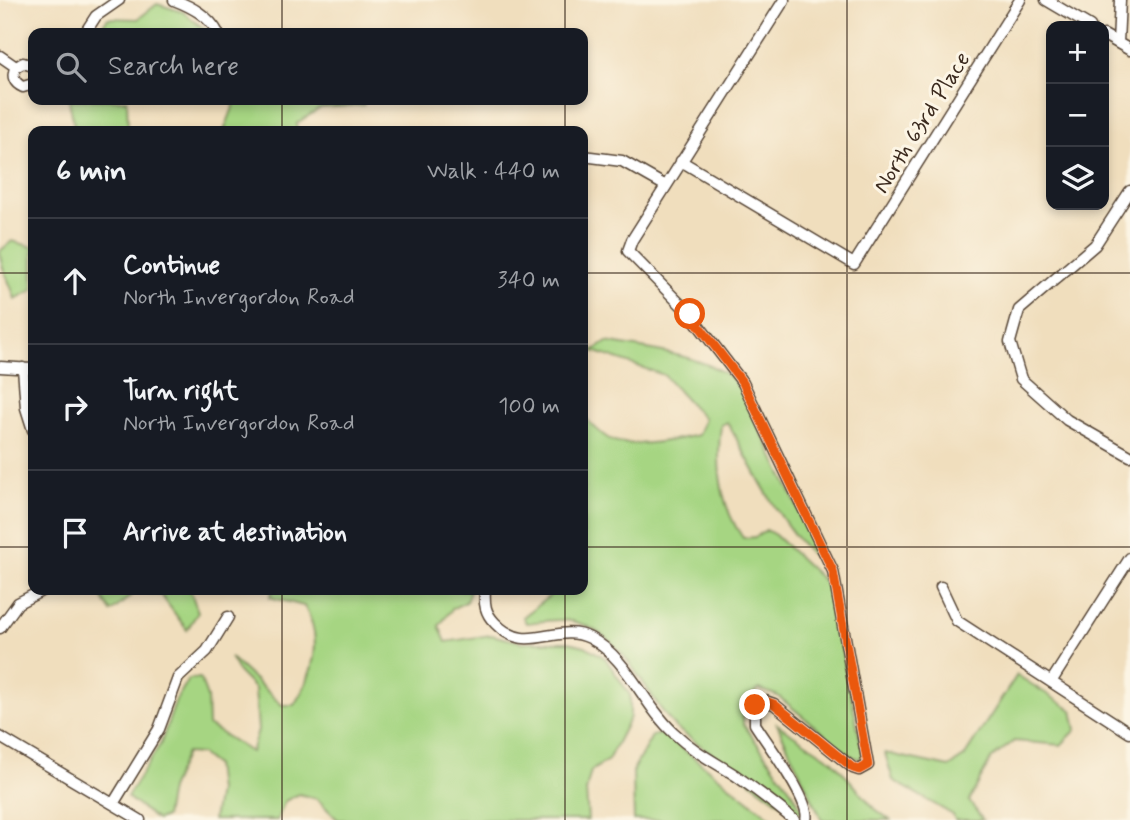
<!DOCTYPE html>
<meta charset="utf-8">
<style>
body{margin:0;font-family:Mynerve,sans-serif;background:#20242c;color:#f1f3f6}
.controls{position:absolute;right:21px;top:21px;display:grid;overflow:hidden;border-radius:14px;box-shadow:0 4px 10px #0003}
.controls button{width:63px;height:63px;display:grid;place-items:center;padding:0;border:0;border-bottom:2px solid #363941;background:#171b24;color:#f1f3f6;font:35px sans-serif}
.stop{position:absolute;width:21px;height:21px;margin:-16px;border:5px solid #ea580c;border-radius:50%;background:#fff}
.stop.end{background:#ea580c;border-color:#fff;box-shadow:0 2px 7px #0008}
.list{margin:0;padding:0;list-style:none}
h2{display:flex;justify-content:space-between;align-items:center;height:91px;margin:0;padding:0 28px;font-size:30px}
h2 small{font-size:23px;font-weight:400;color:#9ea1a6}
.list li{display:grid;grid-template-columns:46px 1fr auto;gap:21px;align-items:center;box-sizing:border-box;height:126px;padding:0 28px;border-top:2px solid #363941}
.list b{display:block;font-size:26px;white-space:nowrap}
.list p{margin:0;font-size:23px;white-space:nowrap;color:#9ea1a6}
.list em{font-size:23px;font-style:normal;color:#9ea1a6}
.icon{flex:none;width:38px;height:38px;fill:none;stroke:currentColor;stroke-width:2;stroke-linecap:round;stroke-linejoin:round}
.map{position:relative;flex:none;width:1130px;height:820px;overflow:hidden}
.search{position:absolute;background:#171b24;box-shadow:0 4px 10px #0003;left:28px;top:28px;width:560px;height:77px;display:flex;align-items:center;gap:18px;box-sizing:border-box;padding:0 24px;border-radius:14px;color:#9ea1a6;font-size:26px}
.panel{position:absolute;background:#171b24;box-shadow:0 4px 10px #0003;left:28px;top:126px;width:560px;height:469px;border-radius:14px}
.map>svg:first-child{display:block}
.grass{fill:#a6d582;stroke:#708050;stroke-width:2}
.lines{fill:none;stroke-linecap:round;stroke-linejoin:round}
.minor-casing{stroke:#564536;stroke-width:13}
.minor{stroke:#fff;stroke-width:10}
.route{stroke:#ea580c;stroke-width:9}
.grid{fill:none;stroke:#3b2a1e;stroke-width:2;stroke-opacity:0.55}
.labels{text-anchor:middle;stroke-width:6;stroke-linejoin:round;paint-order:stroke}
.street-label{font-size:23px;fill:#3b2a1e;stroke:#fcf5e5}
</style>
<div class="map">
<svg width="1130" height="820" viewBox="0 0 1130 820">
<rect width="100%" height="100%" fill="#fcf5e5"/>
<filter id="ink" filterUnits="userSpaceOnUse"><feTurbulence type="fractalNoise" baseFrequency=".0143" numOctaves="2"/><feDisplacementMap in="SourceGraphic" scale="14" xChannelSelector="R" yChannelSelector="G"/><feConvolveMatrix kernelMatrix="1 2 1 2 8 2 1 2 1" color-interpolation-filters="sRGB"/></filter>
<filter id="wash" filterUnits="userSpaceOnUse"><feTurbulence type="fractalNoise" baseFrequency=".00686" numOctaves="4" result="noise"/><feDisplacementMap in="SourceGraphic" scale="28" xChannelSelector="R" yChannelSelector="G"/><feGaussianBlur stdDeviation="1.57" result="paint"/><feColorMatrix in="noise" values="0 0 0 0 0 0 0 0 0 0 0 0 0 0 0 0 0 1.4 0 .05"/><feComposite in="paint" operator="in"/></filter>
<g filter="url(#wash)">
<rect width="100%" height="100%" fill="#f0debd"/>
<!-- grass -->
<path class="grass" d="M157,4L183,12L209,33H97L108,18L138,19Z
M69,100H127L128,131H75Z
M236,100H363L364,105L321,108L297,123V131H224Z
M12,241L33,247V290L15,299C11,282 0,269 0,251Z
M607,342C645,350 714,355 739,386L826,566C785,539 752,464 727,422L721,425C716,464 720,506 743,538L756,537L766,530L775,535L824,581L830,593L863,754L860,759L851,756L778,696L759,689L744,702L743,724L793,793L802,810L796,814L676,728C644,694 624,631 570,621C557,618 540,622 526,623L523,617L557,590H583V416C591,423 603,438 614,441C636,448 675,440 698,435L704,419L664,375L593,351Z
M98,590H190L198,612L187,630L161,595L137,591L111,612Z
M273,590H470L466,602L453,608L439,626L446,642L491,635L521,642H568L585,646L605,658L630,695V717L608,760L591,771L586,790L588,820H338L317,799L299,794L285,801L277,820H213L218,791L215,765L201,754L186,753L170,789L165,817L157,820L127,797L161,743L176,700L189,679L200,678L207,697L208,725L251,752L258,730L255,689L239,673L230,657L282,705H294C314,675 324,638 304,606L270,597Z
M1017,675L1072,710L1076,730L1061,745L1014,741L991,759L969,801L983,820H955L953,815L893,780L885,753L949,767L964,757Z
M777,724L833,761L874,808L890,820H822Z
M662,733L774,820H634L633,770L652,736Z"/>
</g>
<g filter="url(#ink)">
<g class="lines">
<defs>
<path id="minor" d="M174,0C192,7 209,16 218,33
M784,0L632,240L628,251L690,314L743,383L833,571L868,765L859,770L853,768L774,704L765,701L755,705V724C766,742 812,802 806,820
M1046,0L1090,26
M85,33L96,16L119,0
M1104,35L1130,50
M1118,43L1120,0
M0,56L16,67
M16,67C11,76 14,83 23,87L33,84
M16,67L23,63L33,66
M583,156L622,161L666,186
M681,161L854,264L1020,0
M1130,191L1095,245L1019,310L1010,342L1021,379L1067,420L1130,456
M0,367L33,369
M23,368L26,408L33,430
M941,587L957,621L1130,733
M485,590C484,604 485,613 495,623C527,657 556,621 590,638C628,658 643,705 674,733C693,751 713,761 735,775C755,789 775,804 794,820
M0,628L18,603L43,590
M1051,682L1130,558
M0,737L140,820
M113,804L159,729L178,678L207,651L228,617"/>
</defs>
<!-- minor casing -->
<use href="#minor" class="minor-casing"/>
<!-- minor -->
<use href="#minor" class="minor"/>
</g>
</g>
<g class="lines" filter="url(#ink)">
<!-- route -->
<path class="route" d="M690,314L743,383L833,571L868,765L859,770L853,768L774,704L765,701L755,705"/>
</g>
<!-- grid -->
<path class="grid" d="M282,0V33M565,0V33M847,0V820M282,100V131M565,100V131M0,273H33M583,273H1130M0,547H33M583,547H1130M282,590V820M565,590V820"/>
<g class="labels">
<!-- street labels -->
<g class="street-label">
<text transform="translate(921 122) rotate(-58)" y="8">North 63rd Place</text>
</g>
</g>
</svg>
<div class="controls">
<button>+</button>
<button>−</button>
<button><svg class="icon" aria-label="layers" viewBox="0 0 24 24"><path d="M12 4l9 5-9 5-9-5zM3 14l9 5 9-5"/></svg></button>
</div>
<div class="stop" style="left:690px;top:314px"></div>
<div class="stop end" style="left:755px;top:705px"></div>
<div class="search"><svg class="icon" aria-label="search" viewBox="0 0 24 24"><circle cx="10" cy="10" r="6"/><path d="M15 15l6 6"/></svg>Search here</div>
<section class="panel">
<h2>6 min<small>Walk · 440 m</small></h2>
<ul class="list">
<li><svg class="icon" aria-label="ahead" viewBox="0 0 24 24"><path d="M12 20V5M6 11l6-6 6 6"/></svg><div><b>Continue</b><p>North Invergordon Road</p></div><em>340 m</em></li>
<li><svg class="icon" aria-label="right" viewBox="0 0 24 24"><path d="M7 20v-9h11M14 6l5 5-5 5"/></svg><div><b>Turn right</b><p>North Invergordon Road</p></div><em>100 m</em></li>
<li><svg class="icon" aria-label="arrive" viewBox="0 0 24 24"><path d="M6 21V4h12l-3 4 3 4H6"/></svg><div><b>Arrive at destination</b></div></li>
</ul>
</section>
</div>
